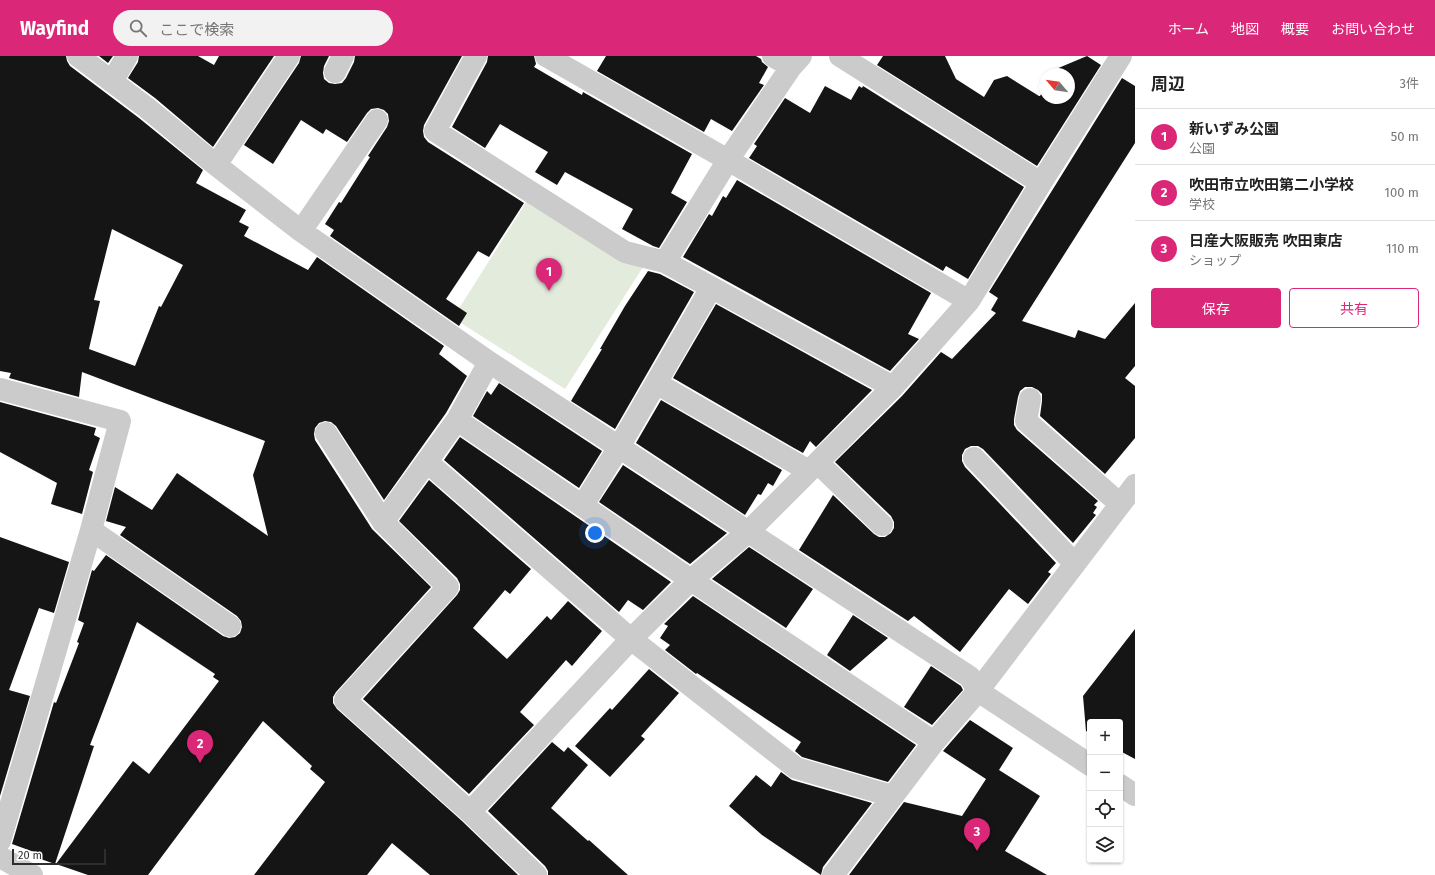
<!DOCTYPE html>
<html lang="ja">
<meta charset="utf-8">
<style>
body{margin:0;font-family:"Fira Sans","Noto Sans JP",sans-serif;background:#f2f2f2;color:#222}
.controls{position:absolute;right:12px;bottom:12px;display:grid;overflow:hidden;border-radius:4px;box-shadow:0 1px 3px #0004}
.controls button{width:36px;height:36px;display:grid;place-items:center;padding:0;border:0;border-bottom:1px solid #e0e0e0;background:#fff;color:#222;font:20px sans-serif}
.compass{position:absolute;left:1039px;top:12px;width:36px;height:36px;border-radius:50%;background:#fff;box-shadow:0 1px 3px #0004;rotate:299deg}
.scale{position:absolute;left:12px;bottom:10px;width:94px;box-sizing:border-box;padding-left:4px;border:2px solid #2e2e2e;border-top:0;font-size:11px;line-height:14px;white-space:nowrap;color:#2e2e2e;-webkit-text-stroke:3px #fff;paint-order:stroke}
.you{position:absolute;left:595px;top:477px;width:14px;height:14px;margin:-10px;border:3px solid #fff;border-radius:50%;background:#1a73e8;box-shadow:0 0 0 6px #1a73e833}
.badge{display:grid;place-items:center;width:26px;height:26px;border-radius:50%;background:#db2777;color:#fff;font-size:13px;font-weight:700}
.pin{position:absolute;translate:-50% -33px;filter:drop-shadow(0 1px 2px #0008)}
.pin::after{content:'';position:absolute;top:21px;width:14px;height:12px;background:inherit;clip-path:polygon(0 0,100% 0,50% 100%)}
.list{margin:0;padding:0;list-style:none}
h2{display:flex;justify-content:space-between;align-items:center;height:52px;margin:0;padding:0 16px;font-size:17px}
h2 small{font-size:13px;font-weight:400;color:#767676}
.list li{display:grid;grid-template-columns:26px 1fr auto;gap:12px;align-items:center;box-sizing:border-box;height:56px;padding:0 16px;border-top:1px solid #e0e0e0}
.list b{display:block;font-size:15px;white-space:nowrap}
.list p{margin:0;font-size:13px;white-space:nowrap;color:#767676}
.list em{font-size:13px;font-style:normal;color:#767676}
.actions{display:flex;gap:8px;padding:12px 16px}
.actions a{flex:1;padding:9px 0;border:1px solid #db2777;border-radius:4px;text-align:center;font-size:14px;color:#db2777}
.actions .main{background:#db2777;color:#fff}
.icon{flex:none;width:22px;height:22px;fill:none;stroke:currentColor;stroke-width:2;stroke-linecap:round;stroke-linejoin:round}
.map{position:relative;flex:none;width:1135px;height:819px;overflow:hidden}
header{display:flex;align-items:center;gap:24px;box-sizing:border-box;height:56px;padding:0 20px;background:#db2777;color:#fff}
header strong{font-size:19px}
nav{display:flex;gap:22px;margin-inline-start:auto;font-size:14px}
.search{width:280px;height:36px;background:#f2f2f2;display:flex;align-items:center;gap:10px;box-sizing:border-box;padding:0 14px;border-radius:22px;color:#767676;font-size:15px}
main{display:flex}
aside{flex:1;background:#fff}
.map>svg:first-child{display:block}
.green{fill:#e2ebdc}
.building{fill:#151515;fill-rule:evenodd}
.lines{fill:none;stroke-linecap:round;stroke-linejoin:round}
.minor{stroke:#cbcbcb;stroke-width:22}
</style>
<header>
<strong>Wayfind</strong>
<div class="search"><svg class="icon" aria-label="search" viewBox="0 0 24 24"><circle cx="10" cy="10" r="6"/><path d="M15 15l6 6"/></svg>ここで検索</div>
<nav><a>ホーム</a><a>地図</a><a>概要</a><a>お問い合わせ</a></nav>
</header>
<main>
<div class="map">
<svg width="1135" height="819" viewBox="0 0 1135 819">
<rect width="100%" height="100%" fill="#fff"/>
<!-- green -->
<path class="green" d="M532,137L645,208L565,333L453,262Z"/>
<!-- building -->
<path class="building" d="M0,0H66L67,5L70,10L139,62L203,114L196,127L246,154L239,166L249,171L244,180L308,214L317,201L444,290L439,298L467,320L446,357L384,444L336,370L331,366L325,365L319,367L315,372L314,378L315,384L372,473L431,531L336,636L333,641V647L337,653L462,765L518,819H430L392,787L367,819H254L325,726L310,713L312,710L263,665L148,819H88L56,808L133,705L149,718L219,625L213,621L215,618L137,566L90,689L94,690L55,808L32,800L34,796L12,788L54,646L56,647L79,587L77,586L84,567L78,564L92,514L94,515L106,499L223,580L229,582L235,581L240,577L242,571L241,565L237,560L120,479L126,471L106,465L115,431L152,454L177,417L268,480L253,419L265,385L82,316L79,341L9,322L11,317L0,315ZM112,173L183,209L161,251L159,250L135,310L89,293L100,245L94,244Z
M99,0H113L108,7Z
M139,0H198L214,9L219,0H274L213,91L155,42L128,22L138,6Z
M301,0H329L324,10L323,17L324,23L329,27L335,28L342,27L346,22L354,6L355,0H462L424,69L423,75L424,81L428,86L524,147L489,201L478,195L446,243L467,257L459,270L330,180L334,174L325,168L339,146L341,147L370,101L368,100L387,71L389,65L388,58L384,54L378,52L371,53L367,57L347,86L326,73L323,78L301,64L273,108L244,89L299,7Z
M488,0H534L536,8L534,11L582,39L583,36L692,98L671,137L687,146L659,192L653,190L622,173L633,153L565,116L557,129L535,116L548,96L500,68L485,92L452,71L487,6Z
M606,0H756L761,3L762,6L768,11L759,27L764,29L732,75L711,63L704,76L597,15Z
M883,0H945L956,23L984,41L994,24L1007,20L1039,40H1040L1045,32V42H1069V18H1054L1056,13L1087,0L1101,9L1037,110L877,9Z
M1122,22L1135,30V87L1022,265L1075,282L1078,274L1105,283L1135,247V310L1125,322L1135,330V382L1105,418L1040,360L1042,345V338L1038,334L1032,331H1025L1020,335L1018,341L1014,363V369L1017,374L1098,445L1094,449L1097,451L1093,457L1096,459L1073,487L983,393L978,390H971L965,393L962,399V405L965,411L1056,507L1048,516L1051,518L1028,548L1009,533L960,596L914,560L908,565L799,494L833,439L874,478L879,481H885L891,477L894,472V466L891,460L835,406L902,340L941,296L952,303L996,257L991,254L998,242L989,236Z
M825,30L851,44L859,30L862,32L863,30L1024,131L968,223L946,210L943,215L749,102L757,90L754,88L785,42L810,57Z
M737,124L931,237L908,278L919,283L890,315L683,201L709,158L712,160L723,140L726,142Z
M648,215L660,218L694,236L615,373L571,345L602,293H600L625,250Z
M716,248L872,334L816,391L810,385L803,397L794,392L673,322Z
M499,327L602,395L579,432L473,360L487,335L491,339Z
M661,344L782,414L773,430L768,427L761,439L758,438L745,459L636,387Z
M0,346L96,372L94,379L100,382L89,414L93,416L82,458L51,448L57,427L0,396Z
M460,381L671,526L643,554L628,544L619,556L444,404Z
M623,409L727,477L690,508L599,446Z
M429,424L531,513L510,538L505,534L473,572L507,603L547,560L551,564L568,545L602,575L572,610L566,604L520,656L534,669L469,738L363,643L457,539L460,534V528L457,522L399,465Z
M0,481L69,506L54,557L39,552L9,634L30,640L0,740Z
M749,491L813,533L786,572L712,523Z
M693,540L916,689L888,726L802,701L795,695L801,686L697,617L696,618L665,594L670,589L660,582L668,570L664,568Z
M853,559L888,582L850,615L827,599Z
M1135,573V703L1120,695V666H1090V677L1086,675L1083,640Z
M931,610L961,630L963,634L932,669L904,651Z
M649,613L679,637L641,680L645,683L610,721L575,690L610,652L612,654Z
M970,664L1013,692L999,714L1040,740L1005,795L1047,819H849L904,746L962,760L986,723L943,695Z
M552,686L564,696L568,691L588,709L551,752L588,785L589,784L628,819H548V815L545,810L488,755Z
M781,716L792,724L872,747L823,811L821,819L762,779L729,750L756,719L771,731Z"/>
<g class="lines">
<!-- minor -->
<path class="minor" d="M78,0L147,52L216,109L301,175L489,306L970,621L978,635L1090,709
M476,0L435,75L625,196L665,206L728,104L791,11L801,0
M546,0L728,104L969,245
M773,0L791,11
M840,0L1041,127
M335,16L343,0
M112,26L127,0
M216,109L289,0
M301,175L377,64
M665,206L893,331
M656,327L809,415
M0,333L120,365L91,474L230,570
M1030,343L1026,365L1120,448
M457,364L691,524L934,686
M326,377L383,466L448,531L345,644L470,756L536,819
M974,402L1075,508
M427,406L631,583L796,712L892,740
M818,407L882,469
M583,449L619,391L711,232
M383,466L457,364L489,306
M1120,729L1135,739
M470,756L631,583L691,524L748,476L893,331L969,245L1041,127L1121,0
M0,785L91,474
M0,801L32,819
M833,819L934,686L978,635L1135,429"/>
</g>
</svg>
<div class="controls">
<button>+</button>
<button>−</button>
<button><svg class="icon" aria-label="locate" viewBox="0 0 24 24"><circle cx="12" cy="12" r="6"/><path d="M12 2v4M12 18v4M2 12h4M18 12h4"/></svg></button>
<button><svg class="icon" aria-label="layers" viewBox="0 0 24 24"><path d="M12 4l9 5-9 5-9-5zM3 14l9 5 9-5"/></svg></button>
</div>
<svg class="compass" viewBox="-18 -18 36 36"><path d="M0-13l5 13h-10z" fill="#e53935"/><path d="M0 13l5-13h-10z" fill="#767676"/></svg>
<div class="scale">20 m</div>
<div class="you"></div>
<div class="pin badge" style="left:549px;top:235px">1</div>
<div class="pin badge" style="left:200px;top:707px">2</div>
<div class="pin badge" style="left:977px;top:795px">3</div>
</div>
<aside>
<h2>周辺<small>3件</small></h2>
<ul class="list">
<li><span class="badge">1</span><div><b>新いずみ公園</b><p>公園</p></div><em>50 m</em></li>
<li><span class="badge">2</span><div><b>吹田市立吹田第二小学校</b><p>学校</p></div><em>100 m</em></li>
<li><span class="badge">3</span><div><b>日産大阪販売 吹田東店</b><p>ショップ</p></div><em>110 m</em></li>
</ul>
<div class="actions"><a class="main">保存</a><a>共有</a></div>
</aside>
</main>
